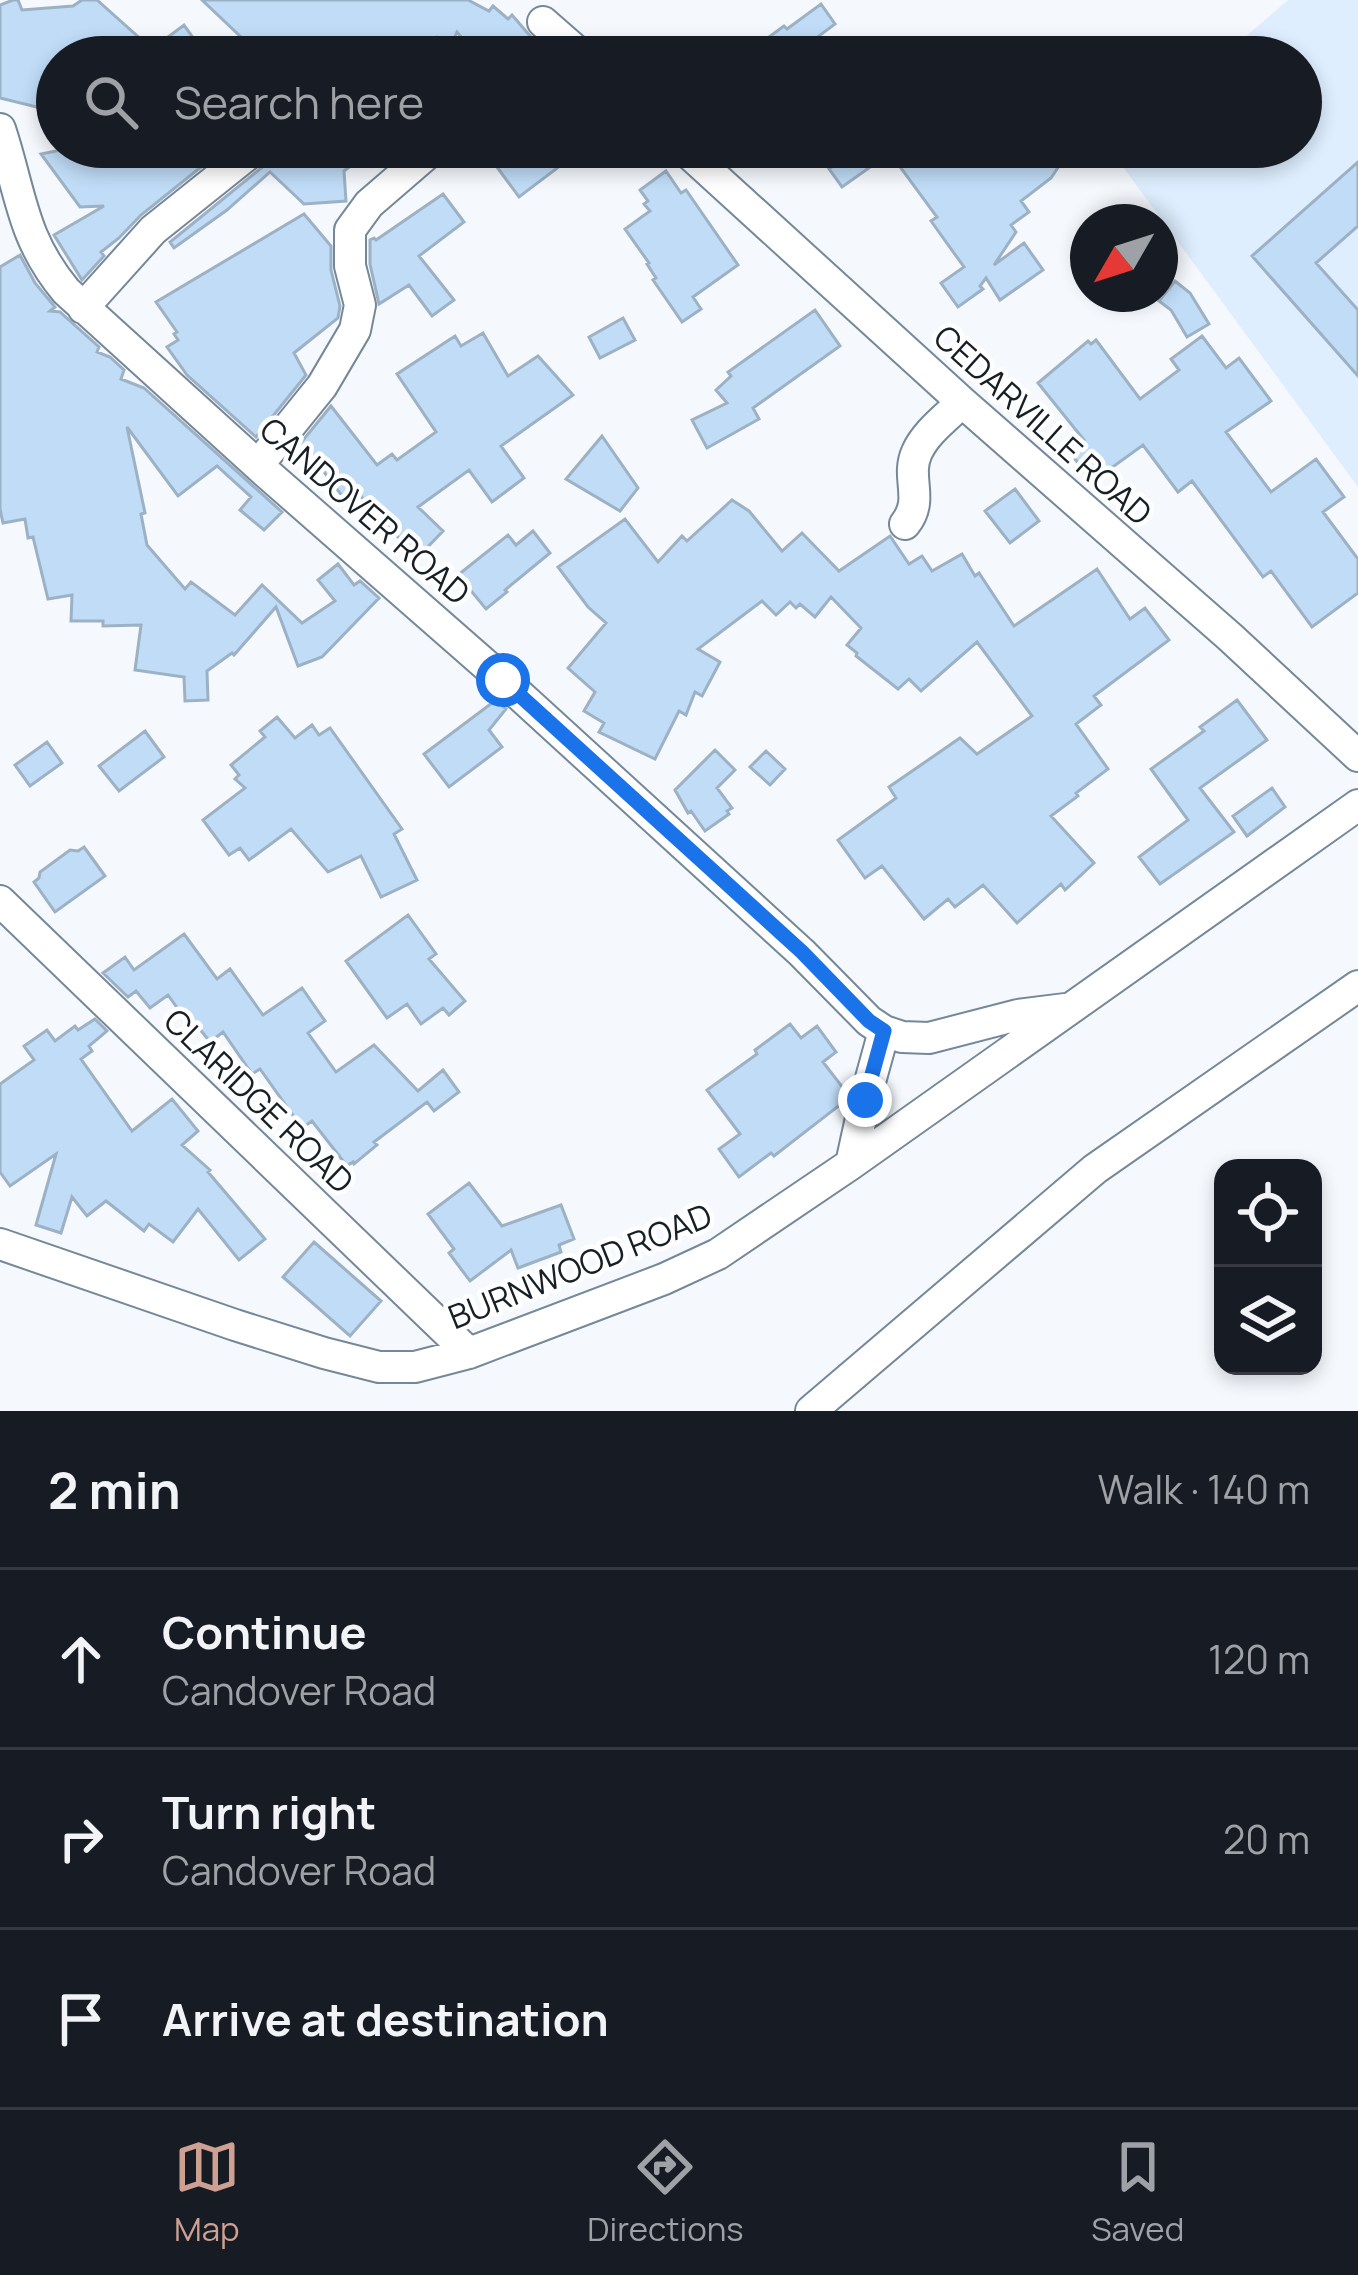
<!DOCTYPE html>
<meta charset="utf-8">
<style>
body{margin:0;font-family:Manrope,sans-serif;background:#242831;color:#f1f3f6}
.controls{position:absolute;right:36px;bottom:36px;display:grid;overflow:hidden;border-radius:24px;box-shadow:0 6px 18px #0003}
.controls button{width:108px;height:108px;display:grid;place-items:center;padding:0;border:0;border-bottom:3px solid #363941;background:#171b24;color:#f1f3f6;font:60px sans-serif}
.compass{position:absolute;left:1070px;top:204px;width:108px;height:108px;border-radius:50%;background:#171b24;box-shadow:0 6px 18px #0003;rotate:231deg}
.stop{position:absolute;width:36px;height:36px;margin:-27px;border:9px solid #1a73e8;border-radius:50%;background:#fff}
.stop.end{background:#1a73e8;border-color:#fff;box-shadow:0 3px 12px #0008}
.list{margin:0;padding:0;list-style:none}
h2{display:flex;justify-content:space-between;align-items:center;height:156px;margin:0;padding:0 48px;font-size:51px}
h2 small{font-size:39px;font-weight:400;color:#9ea1a6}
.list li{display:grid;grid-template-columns:78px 1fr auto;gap:36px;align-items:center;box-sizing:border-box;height:180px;padding:0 48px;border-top:3px solid #363941}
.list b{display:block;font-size:45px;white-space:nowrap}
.list p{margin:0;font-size:39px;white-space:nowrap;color:#9ea1a6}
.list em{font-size:39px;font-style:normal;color:#9ea1a6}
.icon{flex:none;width:66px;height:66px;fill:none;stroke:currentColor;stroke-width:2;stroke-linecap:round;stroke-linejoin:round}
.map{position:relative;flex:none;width:1358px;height:1411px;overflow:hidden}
.search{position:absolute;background:#171b24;box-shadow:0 6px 18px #0003;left:36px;right:36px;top:36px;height:132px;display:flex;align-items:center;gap:30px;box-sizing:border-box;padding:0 42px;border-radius:66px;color:#9ea1a6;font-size:45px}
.sheet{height:696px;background:#171b24}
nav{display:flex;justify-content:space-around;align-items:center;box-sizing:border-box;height:168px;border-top:3px solid #363941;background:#171b24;font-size:33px;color:#9ea1a6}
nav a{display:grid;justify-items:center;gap:6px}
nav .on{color:#cda092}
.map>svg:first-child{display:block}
.built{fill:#deeefe}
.building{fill:#c0dcf7;stroke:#9db1c4;stroke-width:3}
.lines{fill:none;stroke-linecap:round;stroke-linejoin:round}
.minor-casing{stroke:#75889a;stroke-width:34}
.minor{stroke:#fff;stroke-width:30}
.route{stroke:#1a73e8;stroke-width:15}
.labels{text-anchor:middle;stroke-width:9;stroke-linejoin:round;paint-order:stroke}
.street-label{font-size:33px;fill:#171f26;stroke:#fff}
</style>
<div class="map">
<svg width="1358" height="1411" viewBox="0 0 1358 1411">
<rect width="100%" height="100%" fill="#f5f9fd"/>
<!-- built -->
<path class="built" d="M1288,0H1358V487L1112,152L1117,147H1301V57H1222Z"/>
<!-- building -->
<path class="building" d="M13,0H18L22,10L73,6L82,0H97L152,49L184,25L207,57H57V112L0,98V5Z
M202,0H468L489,11L493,6L508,19L512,15L532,38L510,57H478L457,32L452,44L437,37L415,57H262Z
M821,4L835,24L791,57H742L784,26L787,29Z
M76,147H226L141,215L119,238L101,252L104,256L82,280L54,235L104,206L80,207L41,154Z
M271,147H375L344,171L346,201L304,204L270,172L227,210L174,248L170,242L265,165L270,157Z
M515,147H585L519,197L494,163Z
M827,147H1067L1055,159L1061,163L1051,178L1021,201L1029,212L1011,225L1016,232L994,265L1024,243L1043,270L1000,300L986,278L980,286L983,289L958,307L941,283L964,267L931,221L937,217L890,153L842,187L829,169L838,163Z
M1358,162V226L1316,263L1358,310V376L1252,256Z
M666,171L681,193L686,190L738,265L693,297L701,309L682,322L653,280L656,278L647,264L649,263L625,229L650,211L644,204L648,201L640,190Z
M443,194L464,222L419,256L454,300L432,316L409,285L379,304L370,264V240L374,238L376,240Z
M304,214L331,246V270L340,306L338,318L294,353L306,375L256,437L187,375L167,347L178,340L174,334L177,332L156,302Z
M20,255L35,283L55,307L50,311L60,312L99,347L97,352L110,357L124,370L121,379L144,388L282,512L264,530L240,510L251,497L217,466L178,496L127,427L145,513L141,514L147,545L185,589L191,582L235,615L262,585L302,623L335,601L318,580L338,564L354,585L360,581L379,598L322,657L298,666L276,607L234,655L232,653L207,671L208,700L185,701L184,677L135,670L141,625L103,626V621H71L72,595L48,599L33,537L28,538L25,519L3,523L0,509V267Z
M1175,281L1190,293L1209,324L1187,337L1171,310L1159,301Z
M815,310L840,346L753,408L759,419L707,448L692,420L727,403L716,390L731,376L728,372Z
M623,318L635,340L600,358L589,337Z
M483,333L508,376L538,356L573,395L501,446L524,478L492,502L469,470L418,507L443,531L418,557L383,522L380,524L361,496L349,505L321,468L314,473L295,450L331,406L377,465L392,454L397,460L436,432L397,374L455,336L461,346Z
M1202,336L1226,368L1239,358L1271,401L1226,432L1271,492L1316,459L1344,497L1323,512L1358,559V593L1312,627L1271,571L1263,577L1192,481L1178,492L1143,445L1092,482L1069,451L1084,440L1038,383L1088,341L1091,344L1096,340L1140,399L1179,370L1171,359Z
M602,436L638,488L620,511L566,479Z
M1015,489L1039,521L1010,543L985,511Z
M732,500L749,511L782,551L802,533L839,571L890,536L909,564L922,556L932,571L962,554L975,576L979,573L1014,626L1097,569L1130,619L1145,608L1169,640L1094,696L1101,705L1076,724L1108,769L1076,793L1078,796L1051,816L1094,863L1065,890L1061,884L1017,923L983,885L955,907L948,899L924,919L882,866L865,878L838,840L896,798L889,787L960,738L977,754L1032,716L977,642L921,691L909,679L898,689L856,656L857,653L847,645L861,628L831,597L815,617L800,604L796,608L790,602L776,615L762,601L698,649L720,662L702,696L695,692L686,715L679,711L655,759L599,732L604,723L584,711L595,692L568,668L606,623L588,607L558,567L625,519L658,562L682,536L687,541Z
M533,531L550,553L505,590L507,592L486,609L458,575L508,535L516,545Z
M496,700L506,709L489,730L502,747L449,787L424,754Z
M1237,700L1267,740L1200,788L1234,832L1160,884L1139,857L1188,820L1151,769L1204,731L1200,727Z
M277,717L295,738L312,725L319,735L330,728L402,829L394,834L417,880L381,897L361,856L328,872L291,829L249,860L240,848L229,855L203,820L245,788L235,779L239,775L231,765L265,737L260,731Z
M145,731L164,757L119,791L99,766Z
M47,742L62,763L30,786L15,765Z
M715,750L735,770L717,788L732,808L727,811L729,814L705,831L691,811L688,813L675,790Z
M766,751L785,769L770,785L750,767Z
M1272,788L1285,807L1247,836L1233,816Z
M84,847L105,876L55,912L34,882L39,878L40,872L70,850L78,851Z
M408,915L436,954L429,959L465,1001L449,1015L443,1008L421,1024L407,1004L387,1018L346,961Z
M184,934L217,979L230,969L263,1015L302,988L325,1021L308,1033L336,1072L374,1045L418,1091L443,1070L459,1092L434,1111L427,1102L374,1142L377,1145L354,1164L353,1162L347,1166L312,1121L302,1128L260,1069L252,1074L223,1032L210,1042L198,1027L193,1030L168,995L150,1008L136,991L128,997L103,973L125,957L134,970Z
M95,1019L107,1031L89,1046L92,1051L81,1059L132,1131L172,1099L198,1131L182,1145L210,1170L208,1172L265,1239L239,1260L198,1209L173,1242L149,1224L144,1231L106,1201L87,1216L72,1197L61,1233L36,1225L56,1154L10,1186L0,1172V1084L34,1060L24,1046L47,1030L55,1041L75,1026L78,1030Z
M790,1024L801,1038L817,1026L836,1052L823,1062L847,1093L845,1101L774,1156L771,1153L739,1177L719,1149L740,1134L707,1090L757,1054L755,1050Z
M469,1183L502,1226L561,1205L574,1239L559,1245L561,1252L518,1268L511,1250L470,1281L449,1253L454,1249L428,1214Z
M314,1242L381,1301L350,1336L283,1277Z"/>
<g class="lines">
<defs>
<path id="minor" d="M543,22L583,57
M0,129C21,192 21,237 66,291L262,469L503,680L802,953L869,1021L884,1031L902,1037L929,1038L1018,1015L1065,1009
M682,147L962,402L1230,637L1358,756
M83,308L153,230L252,151
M258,465L322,386L355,330L360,305L350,266V230L369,204L435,147
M905,524C925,499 905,478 917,452C926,432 947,417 962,402
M0,901L469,1353
M851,1164L865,1100L884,1031
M0,1244L235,1325L324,1353L379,1367H415L469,1353L664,1279L718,1254L851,1164L1358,805
M811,1411L1095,1169L1358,986"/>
</defs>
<!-- minor casing -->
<use href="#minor" class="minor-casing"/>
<!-- minor -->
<use href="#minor" class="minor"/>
</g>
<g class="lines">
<!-- route -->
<path class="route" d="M503,680L802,952L869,1021L884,1031L865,1100"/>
</g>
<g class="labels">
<!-- street labels -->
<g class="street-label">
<text transform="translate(1043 425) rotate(42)" y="12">CEDARVILLE ROAD</text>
<text transform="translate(365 511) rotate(41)" y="12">CANDOVER ROAD</text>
<text transform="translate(259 1101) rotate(44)" y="12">CLARIDGE ROAD</text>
<text transform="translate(580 1266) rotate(-22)" y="12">BURNWOOD ROAD</text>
</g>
</g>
</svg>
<div class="controls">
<button><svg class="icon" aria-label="locate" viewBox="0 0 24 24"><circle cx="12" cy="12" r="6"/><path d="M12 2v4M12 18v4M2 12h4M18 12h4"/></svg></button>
<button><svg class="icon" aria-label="layers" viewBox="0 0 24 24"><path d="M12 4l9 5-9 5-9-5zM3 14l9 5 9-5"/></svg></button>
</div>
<svg class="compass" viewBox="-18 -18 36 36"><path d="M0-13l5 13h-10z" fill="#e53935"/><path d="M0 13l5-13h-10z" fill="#9ea1a6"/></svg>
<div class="stop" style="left:503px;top:680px"></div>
<div class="stop end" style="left:865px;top:1100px"></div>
<div class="search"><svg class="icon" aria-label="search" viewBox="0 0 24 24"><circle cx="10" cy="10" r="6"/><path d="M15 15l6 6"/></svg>Search here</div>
</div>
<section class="sheet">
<h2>2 min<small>Walk · 140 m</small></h2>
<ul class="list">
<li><svg class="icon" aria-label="ahead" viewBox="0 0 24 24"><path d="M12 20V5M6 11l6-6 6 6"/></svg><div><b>Continue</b><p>Candover Road</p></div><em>120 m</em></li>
<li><svg class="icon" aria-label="right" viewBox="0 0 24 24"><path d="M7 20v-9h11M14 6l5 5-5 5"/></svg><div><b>Turn right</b><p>Candover Road</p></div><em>20 m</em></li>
<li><svg class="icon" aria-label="arrive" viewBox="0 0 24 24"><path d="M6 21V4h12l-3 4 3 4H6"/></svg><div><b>Arrive at destination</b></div></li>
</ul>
</section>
<nav>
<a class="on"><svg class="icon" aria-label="map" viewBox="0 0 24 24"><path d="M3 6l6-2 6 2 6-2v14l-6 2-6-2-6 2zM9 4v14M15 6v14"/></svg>Map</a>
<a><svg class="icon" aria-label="directions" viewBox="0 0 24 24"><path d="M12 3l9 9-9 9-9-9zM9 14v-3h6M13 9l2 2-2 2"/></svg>Directions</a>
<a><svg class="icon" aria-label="saved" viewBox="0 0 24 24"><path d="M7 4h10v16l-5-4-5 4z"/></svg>Saved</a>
</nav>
